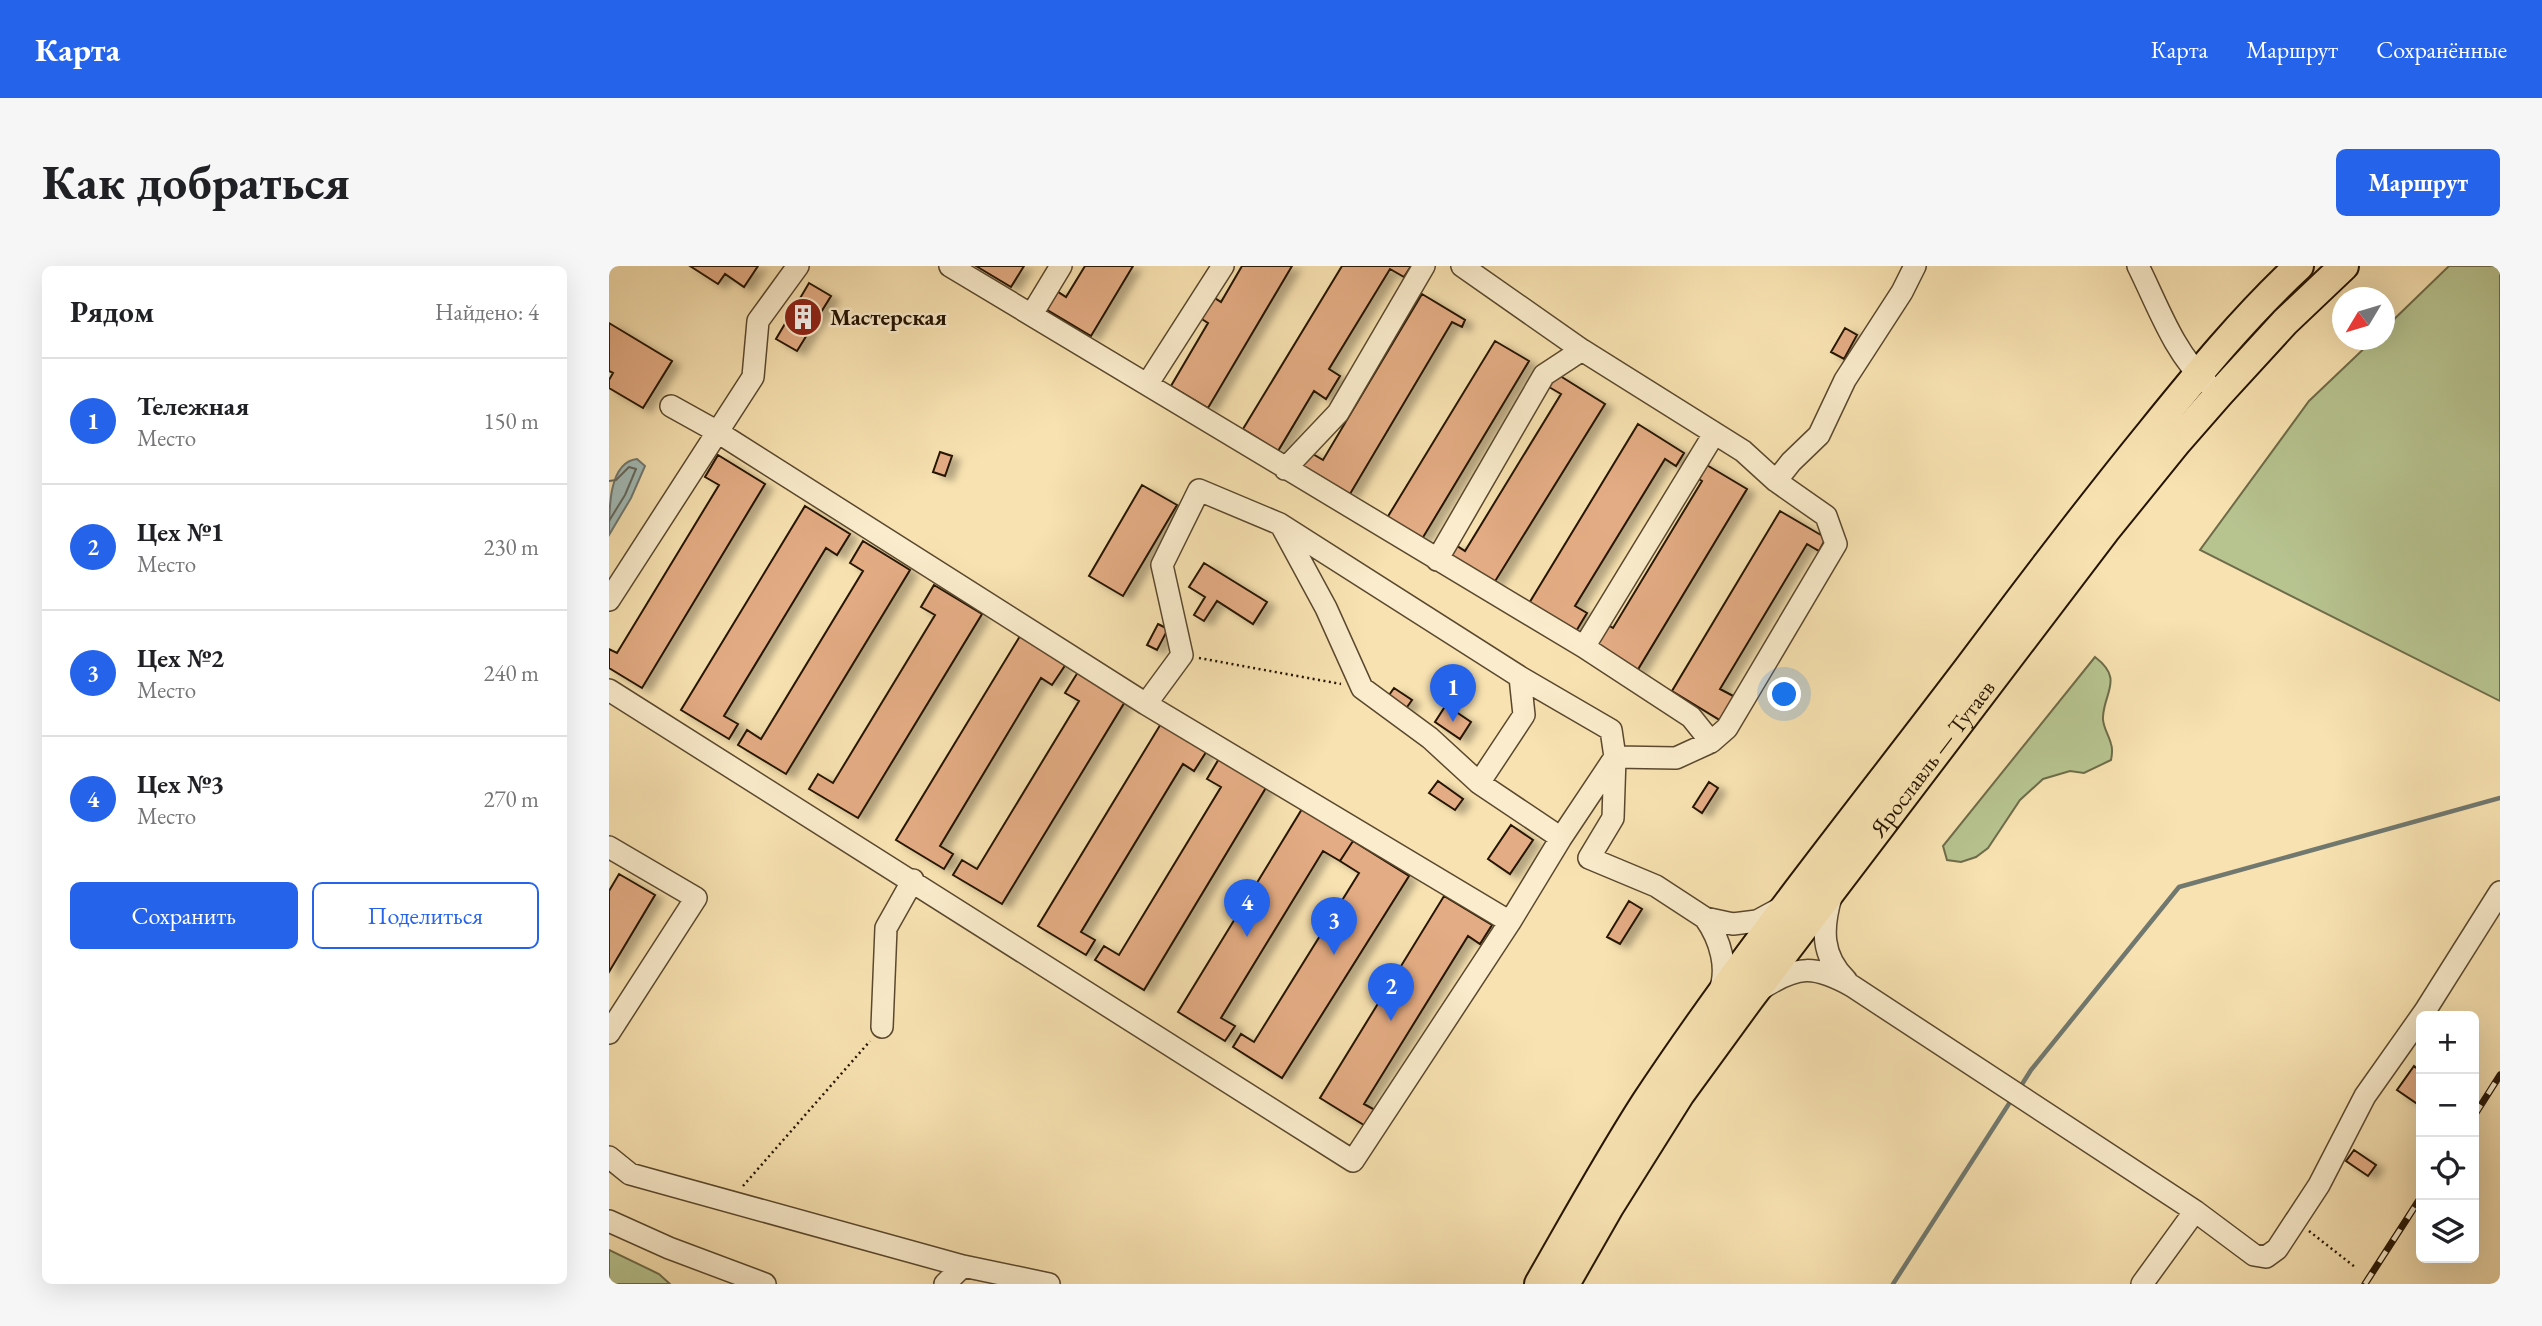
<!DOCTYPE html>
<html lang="ru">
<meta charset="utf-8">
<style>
body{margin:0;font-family:"EB Garamond",serif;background:#f6f6f6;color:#202124}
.controls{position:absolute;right:21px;bottom:21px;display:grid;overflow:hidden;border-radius:10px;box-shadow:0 7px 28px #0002}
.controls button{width:63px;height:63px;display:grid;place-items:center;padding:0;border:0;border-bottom:2px solid #e0e0e0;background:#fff;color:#202124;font:35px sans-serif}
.compass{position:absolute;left:1723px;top:21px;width:63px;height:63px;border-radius:50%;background:#fff;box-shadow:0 7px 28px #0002;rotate:232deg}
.you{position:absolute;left:1176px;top:429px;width:24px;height:24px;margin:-18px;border:5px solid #fff;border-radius:50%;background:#1a73e8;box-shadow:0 0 0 10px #1a73e833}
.badge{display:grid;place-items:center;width:46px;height:46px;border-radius:50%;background:#2563eb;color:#fff;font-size:23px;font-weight:700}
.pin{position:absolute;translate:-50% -58px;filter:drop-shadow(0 2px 4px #0008)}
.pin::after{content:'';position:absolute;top:37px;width:24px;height:21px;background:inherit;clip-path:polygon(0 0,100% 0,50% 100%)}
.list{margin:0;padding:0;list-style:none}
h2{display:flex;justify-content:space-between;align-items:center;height:91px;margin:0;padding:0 28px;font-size:30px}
h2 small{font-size:23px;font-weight:400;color:#757577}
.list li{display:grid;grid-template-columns:46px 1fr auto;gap:21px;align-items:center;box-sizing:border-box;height:126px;padding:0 28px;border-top:2px solid #e0e0e0}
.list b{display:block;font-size:26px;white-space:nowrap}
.list p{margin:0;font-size:23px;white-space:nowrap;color:#757577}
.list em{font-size:23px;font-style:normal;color:#757577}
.actions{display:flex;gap:14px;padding:21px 28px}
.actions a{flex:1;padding:16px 0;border:2px solid #2563eb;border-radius:10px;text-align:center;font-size:24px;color:#2563eb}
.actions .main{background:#2563eb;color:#fff}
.icon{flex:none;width:38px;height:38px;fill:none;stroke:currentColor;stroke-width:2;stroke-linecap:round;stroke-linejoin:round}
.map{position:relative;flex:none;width:1891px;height:1018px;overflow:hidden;border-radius:10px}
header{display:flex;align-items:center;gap:42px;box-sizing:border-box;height:98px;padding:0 35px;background:#2563eb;color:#fff}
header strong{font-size:33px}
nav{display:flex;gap:38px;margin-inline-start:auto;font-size:24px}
.intro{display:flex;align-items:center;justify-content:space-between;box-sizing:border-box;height:168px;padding:0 42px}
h1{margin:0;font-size:49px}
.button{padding:18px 32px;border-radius:10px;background:#2563eb;color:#fff;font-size:24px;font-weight:700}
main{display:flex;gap:42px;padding:0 42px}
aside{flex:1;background:#fff;border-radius:10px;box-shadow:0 7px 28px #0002}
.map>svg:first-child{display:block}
.green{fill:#b7c490;stroke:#6e6c49;stroke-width:2}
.water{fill:#a2bbb7;stroke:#70786f;stroke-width:2}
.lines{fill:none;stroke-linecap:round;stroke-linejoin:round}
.shore{stroke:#64685c;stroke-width:2}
.stream{stroke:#70786f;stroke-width:4.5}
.building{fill:#e4ac84;stroke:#251402;stroke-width:2;filter:url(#shadow)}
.minor-casing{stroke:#5a482e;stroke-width:24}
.major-casing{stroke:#251402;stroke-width:32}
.path{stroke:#251402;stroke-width:2.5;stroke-dasharray:2 3.5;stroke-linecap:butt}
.minor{stroke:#faeccc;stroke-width:21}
.major{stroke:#f8e2b1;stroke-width:28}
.rail-casing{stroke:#251402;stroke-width:7}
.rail{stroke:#faeccc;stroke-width:4.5;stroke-dasharray:13;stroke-linecap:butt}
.labels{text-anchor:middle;stroke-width:5;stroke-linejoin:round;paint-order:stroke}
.poi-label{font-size:23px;font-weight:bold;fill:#251402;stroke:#faeccc;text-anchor:start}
.street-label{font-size:23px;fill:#251402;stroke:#faeccc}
</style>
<header>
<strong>Карта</strong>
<nav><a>Карта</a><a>Маршрут</a><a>Сохранённые</a></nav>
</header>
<div class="intro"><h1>Как добраться</h1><a class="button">Маршрут</a></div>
<main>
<aside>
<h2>Рядом<small>Найдено: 4</small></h2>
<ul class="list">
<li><span class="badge">1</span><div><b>Тележная</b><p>Место</p></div><em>150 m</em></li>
<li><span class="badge">2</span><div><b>Цех №1</b><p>Место</p></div><em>230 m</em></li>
<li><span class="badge">3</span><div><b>Цех №2</b><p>Место</p></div><em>240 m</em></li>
<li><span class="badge">4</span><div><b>Цех №3</b><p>Место</p></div><em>270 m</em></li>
</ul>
<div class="actions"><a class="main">Сохранить</a><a>Поделиться</a></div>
</aside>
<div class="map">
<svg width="1891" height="1018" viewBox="0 0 1891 1018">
<defs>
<filter id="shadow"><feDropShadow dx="8" dy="4.5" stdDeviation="3.5" flood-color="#0004"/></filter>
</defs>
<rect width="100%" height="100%" fill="#f8e2b1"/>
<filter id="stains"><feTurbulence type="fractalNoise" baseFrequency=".00286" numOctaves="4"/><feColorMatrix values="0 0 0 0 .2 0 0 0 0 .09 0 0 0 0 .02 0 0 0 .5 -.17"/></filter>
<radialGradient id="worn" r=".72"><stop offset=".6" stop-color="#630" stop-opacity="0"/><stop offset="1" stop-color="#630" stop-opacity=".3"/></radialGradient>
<!-- green -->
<path class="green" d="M1840,0H1891V435L1591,284L1700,135L1764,74H1776V62Z
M1486,391C1515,413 1495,426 1494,451C1493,460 1500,469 1502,478C1504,483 1503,489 1502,494L1475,507L1461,505L1434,513L1411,534L1379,582L1367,591L1352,596L1338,594L1334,580Z
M0,984L50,1008L61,1018H0Z"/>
<!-- water -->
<path class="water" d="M28,193L36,200L22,232L0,269C0,242 0,196 28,193Z"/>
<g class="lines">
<!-- shore -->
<path class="shore" d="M0,215L7,214L20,201L27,203L16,229L0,255"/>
<!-- stream -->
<path class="stream" d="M1410,823L1422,804L1570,621L1891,532
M1284,1018L1403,833"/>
</g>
<!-- building -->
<path class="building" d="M81,0H149L135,21L116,8L109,18Z
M367,0H415L402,21Z
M476,0H524L482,70L435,42L446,24L457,31Z
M633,0H683L599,142L562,120L599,57L588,50L601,29L612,36Z
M733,0H802L795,11L781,3L720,103L731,110L717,133L705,125L669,185L634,163Z
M200,17L222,30L188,85L167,73Z
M813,28L856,54L853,61L843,56L741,228L689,197L697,184L714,194Z
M0,57L63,95L34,142L0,122V114L4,107L0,105Z
M1236,62L1248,69L1235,93L1222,86Z
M886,75L920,95L813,273L778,252Z
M948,108L996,138L885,317L839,289L845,278L856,285L952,128L940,121Z
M1029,158L1075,187L1067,200L1056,193L966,340L978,347L966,367L919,339Z
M331,186L343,190L336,210L324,206Z
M109,189L156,218L33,422L0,402V383L8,387L110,219L96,211Z
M1091,195L1138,223L1028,405L980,375L992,355L1004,362L1093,215L1083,209Z
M533,219L568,239L514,330L480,310Z
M196,240L241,268L228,289L217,282L115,450L129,458L120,473L72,444Z
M1171,245L1217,272L1210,285L1198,278L1111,423L1128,432L1114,456L1063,425Z
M254,275L301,304L177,508L129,479L138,464L152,473L254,305L241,297Z
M595,297L658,336L644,358L608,335L595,355L585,349L596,331L580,321Z
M325,319L373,348L249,552L200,523L209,508L224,517L326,349L312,341Z
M549,358L559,363L548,384L538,379Z
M411,370L457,398L443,419L432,412L331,580L344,588L335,603L287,574Z
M469,406L517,434L393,638L344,609L353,594L368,603L470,435L456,427Z
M785,422L803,434L796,444L778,432Z
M837,439L862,456L851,473L826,456Z
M553,456L599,483L585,505L574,498L472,666L486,674L477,689L429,660Z
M611,491L658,520L535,724L486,694L495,680L510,689L612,521L598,513Z
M829,515L854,533L846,544L820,527Z
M1100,516L1109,522L1093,547L1084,541Z
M693,543L744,575L731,595L714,585L612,752L626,760L616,775L569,746Z
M902,559L924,574L901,608L879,593Z
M744,575L800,610L673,812L624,781L632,768L645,776L750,607L731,595Z
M10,608L46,629L0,706V625Z
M835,630L883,659L871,678L859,670L755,838L768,845L758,861L711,832Z
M1020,635L1033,643L1011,678L998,671Z
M1805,800L1812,806V836L1810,839L1788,824Z
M1745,884L1767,899L1759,910L1737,895Z"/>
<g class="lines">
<defs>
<path id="minor" d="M341,0L975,381L1082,451L1102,476L1067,492L1006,491L952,572L870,517
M853,0L973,84L1134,185L1167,215L1217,250L1227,278L1118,462L1102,476
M1529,0C1549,40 1565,87 1598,117
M423,48L452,0
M539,117L614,0
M62,140L107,165L537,438L901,656
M676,203L729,147L815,0
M1167,215L1182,196L1210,169L1236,114L1293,26L1306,0
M672,259L717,342L753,422L821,472L870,517L915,449L911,411
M828,294L935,109L973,84
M0,334L144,111L149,55L189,0
M975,381L1105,168
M0,424L744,895L901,656L952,572
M537,438L573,389L553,299L590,224L671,258L911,411L1002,464L1006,491L1004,552L980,592L1047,620L1096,652L1124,658L1148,655L1172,642
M0,581L87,632L0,767
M1222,631C1213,662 1212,690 1237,714
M1096,652C1111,673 1121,704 1109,729
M1152,723C1189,699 1205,699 1243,720L1586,945L1645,989L1657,991L1668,983L1710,919L1756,830L1816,745L1891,626
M273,761L277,662L304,614
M0,891L21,908L354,1000
M0,955L60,982L156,1018
M336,1018L354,1000L440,1018
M1533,1018L1586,945"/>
<g id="major">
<path d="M930,1018C965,957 999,895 1037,836C1137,685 1252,544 1361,400C1420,321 1479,243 1541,167C1588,109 1635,51 1690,0"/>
<path id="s1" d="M956,1018L1000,941L1071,828L1141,732L1496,265L1568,176L1610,128L1676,56L1735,0"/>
</g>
</defs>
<!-- minor casing -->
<use href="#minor" class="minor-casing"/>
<!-- major casing -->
<use href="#major" class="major-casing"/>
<!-- path -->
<path class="path" d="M590,392L732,418
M134,920L261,775
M1700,965L1746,1001"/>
<!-- minor -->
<use href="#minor" class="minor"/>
<!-- major -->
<use href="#major" class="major"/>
<defs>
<path id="rail" d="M1865,850L1891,809
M1756,1018L1812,931"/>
</defs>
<!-- rail casing -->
<use href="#rail" class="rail-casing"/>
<!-- rail -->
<use href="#rail" class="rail"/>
</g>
<!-- icons -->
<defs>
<symbol id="building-disc" viewBox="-11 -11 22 22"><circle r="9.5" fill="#8f2418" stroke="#faeccc"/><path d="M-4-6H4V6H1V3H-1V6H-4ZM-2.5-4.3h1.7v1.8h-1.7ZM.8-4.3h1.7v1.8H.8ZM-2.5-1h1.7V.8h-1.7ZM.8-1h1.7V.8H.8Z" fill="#fff"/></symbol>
</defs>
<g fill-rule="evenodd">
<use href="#building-disc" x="172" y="29" width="44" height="44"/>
</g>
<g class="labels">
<!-- poi labels -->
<g class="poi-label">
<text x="221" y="59">Мастерская</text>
</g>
<!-- street labels -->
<g class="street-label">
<text dy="8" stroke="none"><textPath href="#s1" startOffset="642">Ярославль — Тутаев</textPath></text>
</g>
</g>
<rect width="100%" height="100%" filter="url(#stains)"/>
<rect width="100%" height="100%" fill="url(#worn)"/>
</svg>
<div class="controls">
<button>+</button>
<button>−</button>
<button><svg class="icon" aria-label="locate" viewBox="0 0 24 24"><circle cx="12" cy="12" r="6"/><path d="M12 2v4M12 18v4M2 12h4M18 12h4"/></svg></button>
<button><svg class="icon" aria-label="layers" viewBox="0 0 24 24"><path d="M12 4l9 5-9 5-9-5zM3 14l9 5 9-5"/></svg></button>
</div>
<svg class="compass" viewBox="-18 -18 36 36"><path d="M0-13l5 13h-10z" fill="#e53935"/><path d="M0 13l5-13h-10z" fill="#757577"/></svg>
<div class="you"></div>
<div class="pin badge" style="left:844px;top:456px">1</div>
<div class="pin badge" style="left:782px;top:755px">2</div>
<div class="pin badge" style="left:725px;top:689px">3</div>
<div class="pin badge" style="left:638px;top:671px">4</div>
</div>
</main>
